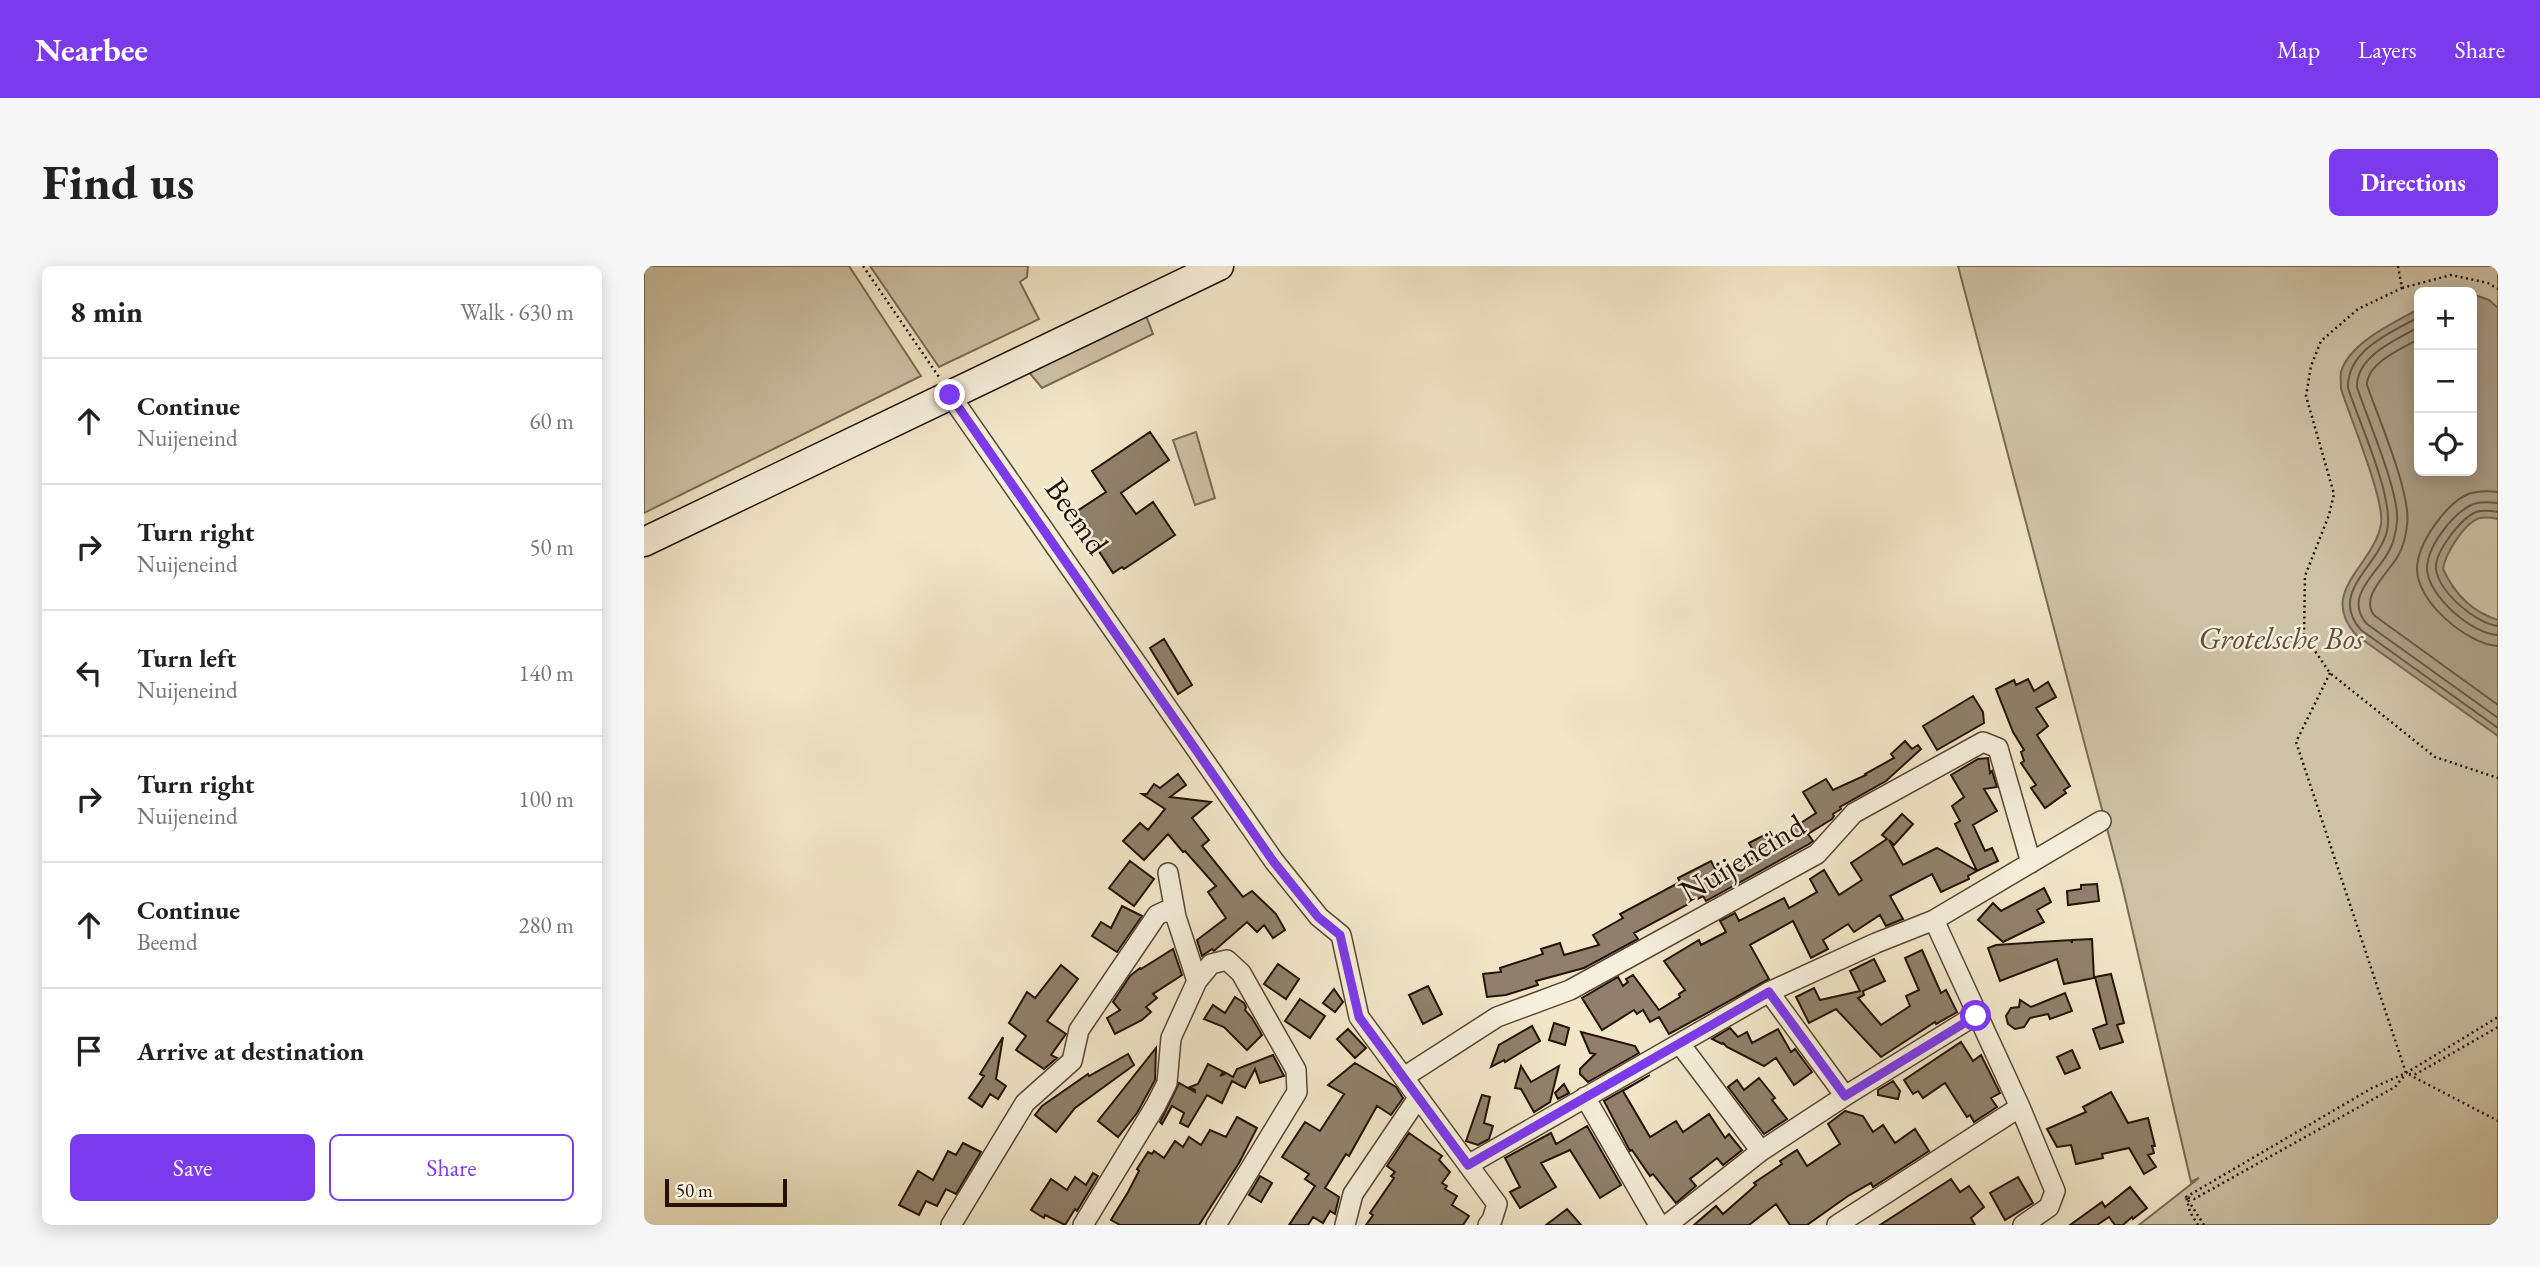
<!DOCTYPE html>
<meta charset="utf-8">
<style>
body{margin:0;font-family:"EB Garamond",serif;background:#f6f6f6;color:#222}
.controls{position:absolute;right:21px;top:21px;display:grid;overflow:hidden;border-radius:10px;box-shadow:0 4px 18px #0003}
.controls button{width:63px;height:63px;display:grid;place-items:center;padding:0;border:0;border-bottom:2px solid #e0e0e0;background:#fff;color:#222;font:35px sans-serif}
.scale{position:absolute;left:21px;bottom:18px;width:122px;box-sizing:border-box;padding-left:7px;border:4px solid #261107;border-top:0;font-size:19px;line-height:24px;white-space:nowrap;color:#261107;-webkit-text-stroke:5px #f6efdb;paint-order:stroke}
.stop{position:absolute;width:21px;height:21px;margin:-16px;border:5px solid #7c3aed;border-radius:50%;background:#fff}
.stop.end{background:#7c3aed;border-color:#fff;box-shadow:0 2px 7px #0008}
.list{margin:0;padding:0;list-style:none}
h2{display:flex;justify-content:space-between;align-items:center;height:91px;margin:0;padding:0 28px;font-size:30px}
h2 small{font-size:23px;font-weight:400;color:#767676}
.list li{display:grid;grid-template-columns:46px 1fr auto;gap:21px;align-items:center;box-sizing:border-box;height:126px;padding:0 28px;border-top:2px solid #e0e0e0}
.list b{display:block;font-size:26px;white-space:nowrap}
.list p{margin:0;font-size:23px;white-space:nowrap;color:#767676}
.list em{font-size:23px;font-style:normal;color:#767676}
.actions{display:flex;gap:14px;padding:21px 28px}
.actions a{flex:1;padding:16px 0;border:2px solid #7c3aed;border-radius:10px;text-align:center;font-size:24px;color:#7c3aed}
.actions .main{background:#7c3aed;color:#fff}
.icon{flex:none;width:38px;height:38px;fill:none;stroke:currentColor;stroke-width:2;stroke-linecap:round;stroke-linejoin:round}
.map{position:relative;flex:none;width:1854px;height:959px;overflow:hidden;border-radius:10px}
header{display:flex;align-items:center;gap:42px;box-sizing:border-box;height:98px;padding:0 35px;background:#7c3aed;color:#fff}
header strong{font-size:33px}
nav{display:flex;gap:38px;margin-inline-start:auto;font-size:24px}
.intro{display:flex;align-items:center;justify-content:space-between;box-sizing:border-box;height:168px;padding:0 42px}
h1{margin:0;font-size:49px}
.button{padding:18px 32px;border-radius:10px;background:#7c3aed;color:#fff;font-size:24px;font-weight:700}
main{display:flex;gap:42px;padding:0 42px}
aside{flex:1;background:#fff;border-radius:10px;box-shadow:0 4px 18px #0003}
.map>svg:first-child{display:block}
.green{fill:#cec2a6;stroke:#7a6a56;stroke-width:2;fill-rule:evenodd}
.water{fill:#ac9e86;stroke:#766653;stroke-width:2}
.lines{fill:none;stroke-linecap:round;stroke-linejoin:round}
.shore{stroke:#695846;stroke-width:2}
.building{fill:#90806b;stroke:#261107;stroke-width:2}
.street-casing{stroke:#594637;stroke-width:22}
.secondary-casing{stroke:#261107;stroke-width:31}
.path{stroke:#261107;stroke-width:2.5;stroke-dasharray:2 3.5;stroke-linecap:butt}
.street{stroke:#f6efdb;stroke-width:19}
.secondary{stroke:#f6efdb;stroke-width:28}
.route{stroke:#7c3aed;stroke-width:9}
.labels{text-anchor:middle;stroke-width:5;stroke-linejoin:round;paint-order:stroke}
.street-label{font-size:32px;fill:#261107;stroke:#f6efdb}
.park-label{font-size:32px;font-style:italic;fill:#614f3f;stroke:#f6efdb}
</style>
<header>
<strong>Nearbee</strong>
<nav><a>Map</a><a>Layers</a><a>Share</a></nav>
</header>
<div class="intro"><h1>Find us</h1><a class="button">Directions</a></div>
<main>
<aside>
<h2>8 min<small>Walk · 630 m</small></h2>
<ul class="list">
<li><svg class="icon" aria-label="ahead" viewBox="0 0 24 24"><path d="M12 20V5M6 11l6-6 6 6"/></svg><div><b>Continue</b><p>Nuijeneind</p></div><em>60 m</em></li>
<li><svg class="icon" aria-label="right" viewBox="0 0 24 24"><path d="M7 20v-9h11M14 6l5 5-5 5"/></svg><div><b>Turn right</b><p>Nuijeneind</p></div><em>50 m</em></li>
<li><svg class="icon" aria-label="left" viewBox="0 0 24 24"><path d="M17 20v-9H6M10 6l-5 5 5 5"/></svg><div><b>Turn left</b><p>Nuijeneind</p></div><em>140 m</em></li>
<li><svg class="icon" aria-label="right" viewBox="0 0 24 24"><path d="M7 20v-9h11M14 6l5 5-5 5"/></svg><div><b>Turn right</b><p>Nuijeneind</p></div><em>100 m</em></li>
<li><svg class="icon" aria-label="ahead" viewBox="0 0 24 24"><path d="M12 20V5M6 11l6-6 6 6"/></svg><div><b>Continue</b><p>Beemd</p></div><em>280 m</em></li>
<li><svg class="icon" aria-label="arrive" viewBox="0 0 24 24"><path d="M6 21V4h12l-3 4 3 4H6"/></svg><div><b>Arrive at destination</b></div></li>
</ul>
<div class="actions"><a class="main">Save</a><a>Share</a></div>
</aside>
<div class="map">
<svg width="1854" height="959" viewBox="0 0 1854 959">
<rect width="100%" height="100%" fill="#f1e6c7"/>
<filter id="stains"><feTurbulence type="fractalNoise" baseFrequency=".00286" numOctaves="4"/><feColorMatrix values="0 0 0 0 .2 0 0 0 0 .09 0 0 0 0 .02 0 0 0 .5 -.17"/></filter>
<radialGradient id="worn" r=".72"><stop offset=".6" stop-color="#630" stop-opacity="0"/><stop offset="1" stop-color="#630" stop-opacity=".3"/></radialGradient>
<!-- green -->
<path class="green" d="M0,0H205L277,110L0,247Z
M226,0H384L383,11L376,16L395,53L295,101Z
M1314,0H1854V959H1495L1555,912L1547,916L1478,619ZM1775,26H1828V205H1775Z
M501,47L509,68L398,122L384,105Z
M552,166L571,232L551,239L529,174Z"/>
<!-- water -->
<path class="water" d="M1828,28L1845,34L1854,42V253C1849,252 1842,251 1836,252C1821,256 1801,288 1799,303C1810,327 1828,346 1854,354V470L1712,369C1673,325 1730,300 1737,258C1741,234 1706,151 1697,123C1697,118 1696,111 1697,106C1705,77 1751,56 1775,43V205H1828Z"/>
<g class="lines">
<!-- shore -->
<path class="shore" d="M1775,51C1746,67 1703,84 1704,122C1715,156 1751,233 1743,265C1734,301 1684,327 1717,364L1854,462
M1775,61C1752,74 1712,90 1713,121C1723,152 1756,227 1753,256C1752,265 1750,275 1746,283C1735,307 1698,330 1723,358L1854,452
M1775,73C1758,82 1723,97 1723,119C1734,151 1768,229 1763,259C1762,269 1759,281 1754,290C1745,306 1714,332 1731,350L1854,439
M1854,226C1846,225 1835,225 1827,227C1803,235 1773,278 1773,303C1773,336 1823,378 1854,380
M1854,237C1846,236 1835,235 1827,239C1808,249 1783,280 1783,303C1784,330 1828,368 1854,369
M1854,246C1848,245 1838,244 1832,246C1817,252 1790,287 1792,303C1795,326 1832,358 1854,360"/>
</g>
<!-- building -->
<path class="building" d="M506,166L525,194L477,227L492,248L509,236L531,269L480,303L478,301L469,307L440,262L437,264L427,249L462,226L448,205Z
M520,373L548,419L534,428L506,382Z
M1384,413L1390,425L1404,416L1412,431L1392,442L1404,460L1393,469L1426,520L1420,524L1422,527L1401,542L1387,522L1392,519L1377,497L1380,495L1377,486L1380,484L1369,466L1352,423L1370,414L1372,419Z
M1329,430L1339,446L1340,457L1293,484L1279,460Z
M1261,475L1268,483L1274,479L1277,483L1242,515L1196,541L1197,543L1189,548L1190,550L1188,553L1164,568L1169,575L1165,578L1062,635L1059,630L990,667L994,673L940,702L892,715L894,719L862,729L843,731L839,708L857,706L856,702L899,688L897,683L916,677L920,689L955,679L949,669L979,652L976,648L1036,616L1034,612L1067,595L1075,610L1112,590L1105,577L1126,566L1129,572L1139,566L1140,568L1172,547L1159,526L1182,513L1189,524L1222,509L1221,508L1250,492L1247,488Z
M1344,492L1346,507L1348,505L1353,521L1340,523L1353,545L1329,559L1341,585L1348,582L1354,595L1333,605L1311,558L1316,555L1308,540L1320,531L1307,509L1334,493Z
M534,508L542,519L526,531L567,536L548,552L565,574L558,580L599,631L608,625L632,648L641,664L629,672L620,659L613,666L603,656L570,685L568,683L558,690L553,674L582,652L564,626L572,620L541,585L539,586L524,568L500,594L479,575L496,557L504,564L521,543L498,528H503L510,518L516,522Z
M1258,548L1269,558L1250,579L1245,574L1259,599L1293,582L1333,605L1324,610L1325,613L1297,626L1288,608L1246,630L1259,653L1242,660L1236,649L1210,666L1204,658L1179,674L1184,683L1167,692L1149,655L1106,679L1125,713L1025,768L1015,751L1006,756L999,744L993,748L990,744L958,764L938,732L974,711L979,720L984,716L982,713L989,709L1015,744L1036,731L1035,728L1041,724L1020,695L1055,674L1057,679L1082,666L1076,655L1091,647L1095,655L1140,632L1145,642L1173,626L1166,613L1180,604L1195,629L1218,614L1207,597L1243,573L1238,569Z
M486,595L510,613L490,640L465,622Z
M1453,618L1455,635L1424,639L1423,625L1437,623V619Z
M1400,622L1407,636L1393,644L1400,656L1359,676L1334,654L1349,637L1357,645Z
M478,640L498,650L473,686L448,670L457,656L467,662Z
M1448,673L1450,712L1420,718L1413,693L1356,715L1344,682L1352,679L1427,674L1428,677V674Z
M529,683L538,709L509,728L513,732L502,741L507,746L498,754L471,768L463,752L476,744L469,736L486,710L496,702L497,703Z
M1278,684L1297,727L1302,724L1313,746L1292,758L1291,756L1237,791L1192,743L1165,757L1152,731L1170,722L1176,734L1216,725L1206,705L1230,693L1241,715L1219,725L1220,729L1214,732L1237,759L1266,740L1262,730L1275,724L1261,692Z
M634,698L655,713L642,733L620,718Z
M417,699L434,713L403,755L422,768L407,789L413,792L400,803L372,784L382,770L365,757L383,726L391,732Z
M1467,708L1480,757L1473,759L1479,776L1456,783L1449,763L1463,758L1451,711Z
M784,720L798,748L779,758L765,729Z
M690,723L699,736L691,746L679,737Z
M1421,727L1428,745L1406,753L1404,748L1386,752L1380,761L1371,763L1364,758L1362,750L1367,742L1375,741L1376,734L1387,741Z
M591,731L600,737L602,741L601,744L608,752L618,769L603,784L580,761L560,753L569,739L581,747Z
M656,733L681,750L666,772L641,755Z
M910,757L925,762L921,779L905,774Z
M888,760L896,775L861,796L860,794L847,801L855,779Z
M1086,762L1094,771L1103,766L1108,777L1134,763L1147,786L1151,783L1168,806L1150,819L1132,792L1120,800L1083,781L1079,777L1078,778L1068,773Z
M704,763L722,782L711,792L693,773Z
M937,766L991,780L995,787L944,816L936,808V803L951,788L946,787Z
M359,771L352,813L362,820L354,833L346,828L338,841L325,832L340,810L336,808Z
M1317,776L1329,795L1337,789L1356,827L1347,832L1353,841L1330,856L1326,849L1323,851L1301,817L1279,832L1274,825L1269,828L1260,814Z
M512,782L511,814L493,847L474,871L454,855Z
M1428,784L1436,802L1421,808L1413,791Z
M484,788L490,799L431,842L412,866L391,849L398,840L444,808L445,810Z
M629,789L640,810L616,817L611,803L601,822L588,815L578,837L563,829L544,861L536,857L540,847L528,840L518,858L516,856L535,817L551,826V824L546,821L554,818L564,798L580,806L576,810L582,807L589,811L593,803Z
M711,797L752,821L759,832L747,849L733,840L705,890L702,888L681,922L695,931L691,948L686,945L679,957L669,951L664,959H645L671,920L661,913L665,908L638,891L661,856L676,865L700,828L684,819Z
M877,800L887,816L915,800L906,836L890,846L877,823L871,822Z
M1006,809L979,825L1006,871L1032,855L1039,866L1065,848L1081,872L1085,868L1098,884L1079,899L1073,892L1046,913L1052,920L1032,937L1009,908L1006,910L988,884L986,885L960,835Z
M1115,812L1131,832L1128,834L1143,853L1120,868L1084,821L1093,814L1100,824Z
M1249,815L1256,825L1254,833L1234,829V824Z
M920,818L925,827L914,833L911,827Z
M1467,826L1484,857L1504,852L1511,880H1508L1510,887L1504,889L1512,901L1500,908L1485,882L1458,888L1459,892L1432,898L1427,879L1413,881L1403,863L1442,846L1439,841Z
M838,829L846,831L840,857L849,860L845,873L834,879L822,875Z
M1201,845L1219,850L1229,866L1239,859L1251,877L1271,863L1285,885L1229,921L1227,917L1204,930L1163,959H1146L1132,938L1105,959H1050L1072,940L1079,948L1112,919L1110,917L1138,898L1136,895L1153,884L1163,900L1196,878L1184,858Z
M593,851L613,862L595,897L555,959H476L467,954L484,926L495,905L493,903L504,886L508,888L510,885L520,892L531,875L539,881L545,871L557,879L566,864L582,871Z
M943,860L977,919L956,932L926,884L897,897L912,921L876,942L866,926L876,921L861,892L907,867L912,878Z
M765,867L798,890L795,894L806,906L798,917L803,920L801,923L813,930L808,939L825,950L819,959H722L729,949L726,947L750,912L747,910L751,906L743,900Z
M319,877L337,886L312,928L302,923L293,940L282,935L275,949L255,939L274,905L289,914L304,885L312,889Z
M449,907L454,910L433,945L431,943L421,959L401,949L400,952L387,944L407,913L423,924L431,911L442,919Z
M616,910L628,917L617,936L605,929Z
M1374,911L1389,937L1361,954L1346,927Z
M1307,913L1316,926L1325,920L1340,941L1327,952L1331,959H1236Z
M1486,921L1503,942L1489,953L1488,951L1479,959H1471L1465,951L1453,959H1426L1458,936L1461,941Z
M923,943L937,959H902Z"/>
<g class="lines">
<defs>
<path id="street" d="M306,129L630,595L675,651L697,669L715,751L853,938L848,954L844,959
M524,607L532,651
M1290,654L1376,841L1411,925L1405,941L1379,959
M1125,726L1201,830
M1036,778L1117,885
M760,811L853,751L926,724L1173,588L1210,547L1339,476L1354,482L1387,597
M941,831L1015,959
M824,899L1125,726L1232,677L1290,654L1457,555
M307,959L381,837L428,795L435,764L513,649L524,644L532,651L553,715
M439,959L512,839L523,817L527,772L553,715L567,698L583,694L597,707L652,804L653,826L572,959
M701,959L709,928L774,832
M1023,959L1117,885L1201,830L1332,749
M1193,959L1376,841"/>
<path id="secondary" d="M0,276L575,0"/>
</defs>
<!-- street casing -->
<use href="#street" class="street-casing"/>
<!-- secondary casing -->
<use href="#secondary" class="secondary-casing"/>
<!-- path -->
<path class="path" d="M219,0L295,111
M1754,0L1758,22L1714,43L1677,75L1667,100L1662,130L1690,228L1685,249L1661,310L1660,369L1686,407L1791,491L1854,512
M1758,22L1807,9L1844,17L1854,23
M1686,407L1652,476L1762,807L1854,855
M1765,808H1772L1854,761
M1554,959L1546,946L1542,931L1550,933L1751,821L1760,810
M1560,959L1542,931L1728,822L1762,807L1854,751"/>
<!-- street -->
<use href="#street" class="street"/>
<!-- secondary -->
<use href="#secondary" class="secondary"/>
</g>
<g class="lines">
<!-- route -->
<path class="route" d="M306,129L629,595L674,651L696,669L715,751L824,899L1125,726L1201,830L1332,750"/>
</g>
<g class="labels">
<!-- street labels -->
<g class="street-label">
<text transform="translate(433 250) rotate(55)" y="11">Beemd</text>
<text transform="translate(1098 592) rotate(-31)" y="11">Nuijeneind</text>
</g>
<!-- park labels -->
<g class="park-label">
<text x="1637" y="383">Grotelsche Bos</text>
</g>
</g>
<rect width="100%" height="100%" filter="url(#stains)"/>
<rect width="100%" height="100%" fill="url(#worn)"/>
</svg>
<div class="controls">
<button>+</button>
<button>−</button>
<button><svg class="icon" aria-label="locate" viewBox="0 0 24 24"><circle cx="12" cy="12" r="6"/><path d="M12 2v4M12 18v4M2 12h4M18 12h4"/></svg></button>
</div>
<div class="scale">50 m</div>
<div class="stop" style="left:1332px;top:750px"></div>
<div class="stop end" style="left:306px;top:129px"></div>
</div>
</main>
